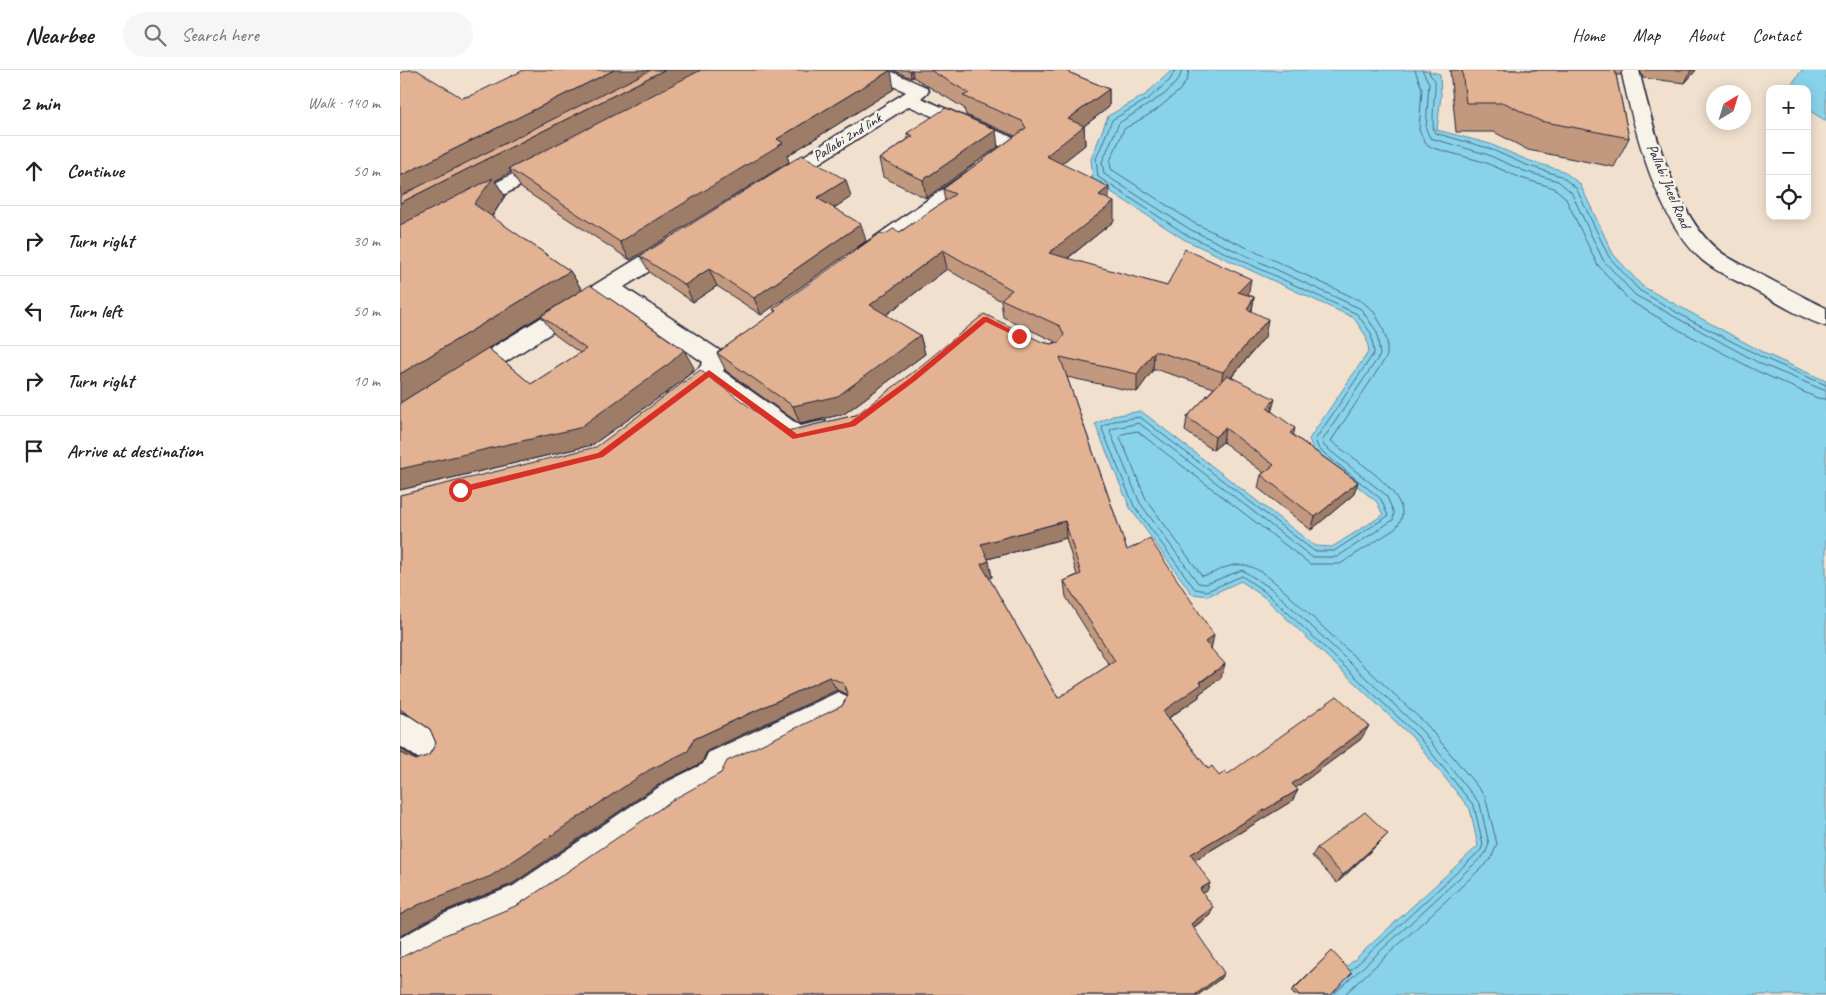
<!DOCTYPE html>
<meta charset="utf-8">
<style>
body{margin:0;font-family:Caveat,sans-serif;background:#f6f6f6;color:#222}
.controls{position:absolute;right:15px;top:15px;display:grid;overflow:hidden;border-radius:10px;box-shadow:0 2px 12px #0003}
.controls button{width:45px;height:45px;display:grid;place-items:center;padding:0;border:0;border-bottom:1px solid #e0e0e0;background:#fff;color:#222;font:25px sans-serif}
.compass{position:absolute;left:1306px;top:15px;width:45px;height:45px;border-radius:50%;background:#fff;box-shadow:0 2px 12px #0003;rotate:38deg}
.stop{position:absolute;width:15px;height:15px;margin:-11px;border:4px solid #d93025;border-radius:50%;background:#fff}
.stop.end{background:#d93025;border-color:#fff;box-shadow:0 1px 5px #0008}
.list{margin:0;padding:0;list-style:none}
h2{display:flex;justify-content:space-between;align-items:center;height:65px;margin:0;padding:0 20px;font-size:21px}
h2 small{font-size:16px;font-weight:400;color:#767676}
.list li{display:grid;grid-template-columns:32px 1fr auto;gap:15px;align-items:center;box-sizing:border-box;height:70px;padding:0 20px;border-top:1px solid #e0e0e0}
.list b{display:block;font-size:19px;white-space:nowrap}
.list em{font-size:16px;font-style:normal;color:#767676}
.icon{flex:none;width:28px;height:28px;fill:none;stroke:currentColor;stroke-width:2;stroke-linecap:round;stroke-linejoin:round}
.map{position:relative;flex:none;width:1426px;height:925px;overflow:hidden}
header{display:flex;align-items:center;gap:30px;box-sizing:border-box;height:70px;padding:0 25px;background:#fff;border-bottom:1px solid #e0e0e0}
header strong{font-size:24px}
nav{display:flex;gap:28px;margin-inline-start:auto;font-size:18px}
.search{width:350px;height:45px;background:#f6f6f6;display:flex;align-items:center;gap:12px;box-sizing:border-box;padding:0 18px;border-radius:28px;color:#767676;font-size:19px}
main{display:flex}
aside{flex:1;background:#fff}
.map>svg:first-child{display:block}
.water{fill:#89d3ea;stroke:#608ca4}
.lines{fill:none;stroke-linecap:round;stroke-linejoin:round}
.shore{stroke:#4b6981;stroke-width:1}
.minor-casing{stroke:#22223b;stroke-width:3}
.minor{fill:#f7f3e8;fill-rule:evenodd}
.wall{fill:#c2997e;stroke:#22223b;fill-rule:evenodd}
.shaded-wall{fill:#9e7d67;stroke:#22223b}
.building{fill:#e2b293;stroke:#22223b;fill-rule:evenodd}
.route{fill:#d93025}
.labels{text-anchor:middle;stroke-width:5;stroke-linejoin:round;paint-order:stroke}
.far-street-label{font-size:15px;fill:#22223b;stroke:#f7f3e8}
</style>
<header>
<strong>Nearbee</strong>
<div class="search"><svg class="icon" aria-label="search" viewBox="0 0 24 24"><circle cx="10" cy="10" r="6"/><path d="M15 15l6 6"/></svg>Search here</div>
<nav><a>Home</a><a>Map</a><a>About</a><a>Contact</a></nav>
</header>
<main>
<aside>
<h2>2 min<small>Walk · 140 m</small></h2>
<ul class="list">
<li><svg class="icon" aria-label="ahead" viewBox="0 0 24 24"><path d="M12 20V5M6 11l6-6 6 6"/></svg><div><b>Continue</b></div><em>50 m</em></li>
<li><svg class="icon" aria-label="right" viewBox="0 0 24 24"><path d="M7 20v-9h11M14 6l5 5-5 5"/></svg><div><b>Turn right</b></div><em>30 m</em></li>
<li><svg class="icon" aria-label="left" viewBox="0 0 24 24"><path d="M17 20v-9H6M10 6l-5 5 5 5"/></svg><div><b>Turn left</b></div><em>50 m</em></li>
<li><svg class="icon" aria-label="right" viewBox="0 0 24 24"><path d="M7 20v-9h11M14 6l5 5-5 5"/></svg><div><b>Turn right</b></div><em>10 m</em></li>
<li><svg class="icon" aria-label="arrive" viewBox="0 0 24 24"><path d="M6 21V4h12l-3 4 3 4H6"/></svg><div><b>Arrive at destination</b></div></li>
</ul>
</aside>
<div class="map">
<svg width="1426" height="925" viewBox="0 0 1426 925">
<rect width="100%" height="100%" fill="#f1e0ce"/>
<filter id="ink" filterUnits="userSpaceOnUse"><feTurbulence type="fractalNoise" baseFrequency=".02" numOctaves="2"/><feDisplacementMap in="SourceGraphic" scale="10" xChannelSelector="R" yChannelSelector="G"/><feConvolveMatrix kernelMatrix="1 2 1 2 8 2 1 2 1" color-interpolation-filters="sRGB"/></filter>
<g filter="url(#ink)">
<!-- water -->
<path class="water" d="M772,0H1023L1040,4L1041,25L1037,60L1090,74L1127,90L1163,101L1180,114L1213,184L1242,216L1366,284L1426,311V925H916L1078,776L1070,739L1013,668L864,527L841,511L808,526L792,524L730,438L695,354L713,346L741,341L915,476L932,477L983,445L977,432L914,382L909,369L969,281L966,266L954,248L785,170L693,110L691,89L708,46L745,25Z
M1402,0H1426V51L1407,39V19H1388Z"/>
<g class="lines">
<!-- shore -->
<path class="shore" d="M775,0L770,10L748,29L712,50L696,89L698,107L787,165L957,244L971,263L974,283L915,370L919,379L981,429L988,446L934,481H914L740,347L714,351L703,356L702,359L734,436L795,519L807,521L842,506L868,524L1017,665L1074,736L1083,774L1081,780L951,900
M782,0L779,9L765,24L719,53L702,92L704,104L791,160L961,239L977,262L980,285L922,371L924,376L986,425L994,443L993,450L937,487H912L739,353L711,359L710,362L740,433L798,513L806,514L842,500L872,519L1022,661L1080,734L1089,774L1085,784L935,923
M789,0L787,10L779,21L755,41L724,59L710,91L711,99L794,153L963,232L974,242L982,256L987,271V286L931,371C952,388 997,414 1002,441C1003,448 999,454 995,459L940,494H910L737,361L722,364L720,367L746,429L802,506C810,505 817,501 824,498C846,489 860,500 877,514L1027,655L1085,726L1097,774L1091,789L944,925
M1015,0L1022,19L1019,60L1025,73L1033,78L1084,92L1121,108L1154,118L1165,127L1197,194L1230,231L1281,261L1357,301L1417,328L1426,329
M1022,0L1029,13L1026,59L1030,68L1086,84L1124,101L1158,111L1171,122L1203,190L1235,225L1361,294L1426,321
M1029,0L1030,5L1035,10C1036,23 1030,55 1035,63L1088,78L1126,95L1161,106L1176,118L1209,187L1239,220L1288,249L1364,288L1426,315"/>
<defs>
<path id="minor" d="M464,0H488L526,17L529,21L521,28L623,72L626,76L623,80L616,82L609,80L509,36L386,114L379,116L372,114L369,110L372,106L506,22L467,4Z
M1221,0H1239C1252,54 1274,144 1318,180C1330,190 1345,196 1358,203C1381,215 1403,227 1426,238V256C1403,249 1382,235 1361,224C1342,213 1319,204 1302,190C1256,149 1234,58 1221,0Z
M149,87L156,89L159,93L156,97L8,176L0,178V162L142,89Z
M574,100L581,102L584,106L581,110L475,188L467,190L459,188L456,183L459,178L567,102Z
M277,167L285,169L288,174L285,179L224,217L325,284L329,290L323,301L400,356L423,351L432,354L436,361L432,368L396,377L387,374L309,316C297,326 286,341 268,336L265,329L268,322L300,297L303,292L208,227L74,312L65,315L56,312L53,306L56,300L269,169Z
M438,622L449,627L454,637L449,647L338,701L333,713L289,737L137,841L68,870L0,906V868L43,844L113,816L265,713L303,694L308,683Z
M0,643L11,647L50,673L55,684L50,695L39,700L28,695L0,676Z"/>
</defs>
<!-- minor casing -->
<use href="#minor" class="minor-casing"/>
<!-- minor -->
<use href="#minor" class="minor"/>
</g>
<!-- wall -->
<path class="wall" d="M493,0H663L709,19V37L684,56L685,75L661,94L709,130L714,151L667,189L767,216L849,225L854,227L852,241L865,267L831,308L872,341L893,365L958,412L953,425L911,460L858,418L861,405L864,403L823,372L813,380L785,361L787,347L814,318L758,300H753L737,322L667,307L727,480L811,579L821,608L799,624V627L769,648L808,699L819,706L828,704L961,669L895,718L898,720L892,731L795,790L807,821L803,823L810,845L793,858L820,909L798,925H0L118,835L321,703L442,636L448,625L437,620L307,681L302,693L264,711L112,814L42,842L0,678L17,690L29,685L36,673L30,659L7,644L0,642V425L378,358L388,361L456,345L642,272L651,274L656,272L603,247L601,231L547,199L486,245L520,265L525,284L444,344L400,354L326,301L317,283L375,242L373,239L484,165L500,162L545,131L543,119L615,66L566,45L564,38L513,7L511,8ZM666,468L677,505L664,511L666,527L709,595L658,628L589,508L592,507L588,489Z
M1050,0H1223L1220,5H1216L1229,68L1214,97L1128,80L1094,62H1056Z
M1240,0H1296L1285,13L1243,8Z
M494,19L387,86L389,92L230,190L121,118L111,102L95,111L105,126L92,147L170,201L182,220L294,298L281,312L192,375L0,420L62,28L72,25ZM141,246L154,264L180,283L131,314L88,278Z
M507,63L598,77L526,128L483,107L479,89L508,69Z
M451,127L434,138L466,171L361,245L317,216L293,232L250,203L240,186Z
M980,772L937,813L912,786L917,778Z
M932,881L931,925H894L891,921Z"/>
<!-- shaded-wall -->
<path class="shaded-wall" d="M214,0H260L0,132V106Z
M264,0H308L109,99L111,102L95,111L105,126L87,153L0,160V133Z
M491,0L494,19L387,86L389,92L230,190L220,172L377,69Z
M510,0H512L513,7L511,8Z
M1291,0H1296L1285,13Z
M709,19V37L684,56L685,75L647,105L646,86L668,49Z
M596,60L598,77L526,128L523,110Z
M446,110L451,127L423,145L417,128Z
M709,117V135L714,132V151L650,202L649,183L699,125Z
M461,154L466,171L361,245L354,228Z
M543,180L547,199L475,253L470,235Z
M309,199L317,216L293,232L285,215Z
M170,201L182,220L0,333V304Z
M851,209L848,227L838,222Z
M854,227L851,245L847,239Z
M868,249L865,267L820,320L823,302Z
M520,265L525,284L444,344L400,354L393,336Z
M284,280L294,298L281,312L192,375L0,420V399Z
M754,282L753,300L737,322V304Z
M875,329L871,343L867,338Z
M825,358L823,372L813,380L815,367Z
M895,358L892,372L890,363Z
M958,412L953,425L911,460L915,447Z
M665,451L666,468L584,490L581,474Z
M589,491L592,507L585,510L581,494Z
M814,565L811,580L805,572Z
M825,594L821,608L799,624V627L761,653L763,641Z
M429,607L437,620L307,681L302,693L264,711L112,814L42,842L0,866V845L294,669Z
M969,656L961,669L886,725L892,714Z
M0,678L27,697L5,685L0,682Z
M898,720L892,731L788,794L791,784Z
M988,764L980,772L937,813L943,805Z
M810,813L807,821L797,827L800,819Z
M813,837L810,845L788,861L791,854Z
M824,903L820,909L798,925H795Z"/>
<!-- building -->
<path class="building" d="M8,0H17L62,28L72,25L124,0H214L0,106V3Z
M251,0H264L0,133V126Z
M301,0H491L377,69L383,73L220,172L109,99Z
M530,0H663L709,19L668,49L684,56L646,86L709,117L699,125L714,132L649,183L767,216L785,179L851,209L838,222L854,227L847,239L868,249L823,302L759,282H754L737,304L660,287L727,480L750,469L814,565L805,572L825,594L800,612L802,614L763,641L808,699L812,696L819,706L825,701L828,704L937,626L969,656L892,714L898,720L791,784L810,813L800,819L813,837L791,854L824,903L795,925H0V888L45,865L118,835L276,728L321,703L327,691L442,636L448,625L443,613L429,607L294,669L288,681L249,700L91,806L18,835L0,845V682L5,685L16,690L29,685L36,673L30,659L0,639V425L196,377L300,300L378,358L388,361L456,345L517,299L584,244L642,272L651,274L659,272L664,265L660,256L601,229L612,220L543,180L470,235L520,265L438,326L393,336L317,283L376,241L373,239L480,163L484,165L493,159L500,162L555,124L543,119L626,58L622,51L563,26L569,23ZM665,451L681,504L664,511L715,591L658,628L581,494L589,491L581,474Z
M1062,0H1215L1229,68L1140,51L1105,33H1066Z
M546,38L596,60L523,110L479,89L513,66L507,63Z
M402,85L446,110L417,128L461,154L354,228L309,199L285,215L240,186Z
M93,108L74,134L170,201L0,304V155Z
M190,215L284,280L270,293L179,358L0,399V333L88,278L131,314L186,279L141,246Z
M827,305L875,329L867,338L895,358L890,363L958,412L915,447L861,405L874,395L825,358L815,367L787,347Z
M965,742L988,764L943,805L917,778Z
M932,881L952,903L931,925H899L894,919Z"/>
</g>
<!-- route -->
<path class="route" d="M583,247H587L623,266L617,267L586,252L515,311L455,356L393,369L309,307L203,387L60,423L56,420L60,417L198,383L309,300L397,364L450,352L510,308Z"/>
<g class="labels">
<!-- far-street labels -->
<g class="far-street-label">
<text transform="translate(447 67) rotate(-32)" y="5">Pallabi 2nd link</text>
<text transform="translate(1269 116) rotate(67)" y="5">Pallabi Jheel Road</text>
</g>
</g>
</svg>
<div class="controls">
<button>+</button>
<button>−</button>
<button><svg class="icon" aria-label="locate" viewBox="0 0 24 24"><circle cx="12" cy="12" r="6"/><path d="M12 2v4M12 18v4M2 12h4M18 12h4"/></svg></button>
</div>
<svg class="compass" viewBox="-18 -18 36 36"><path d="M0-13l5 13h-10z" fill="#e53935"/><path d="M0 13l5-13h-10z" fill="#767676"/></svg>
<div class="stop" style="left:60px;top:420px"></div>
<div class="stop end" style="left:619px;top:266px"></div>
</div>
</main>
